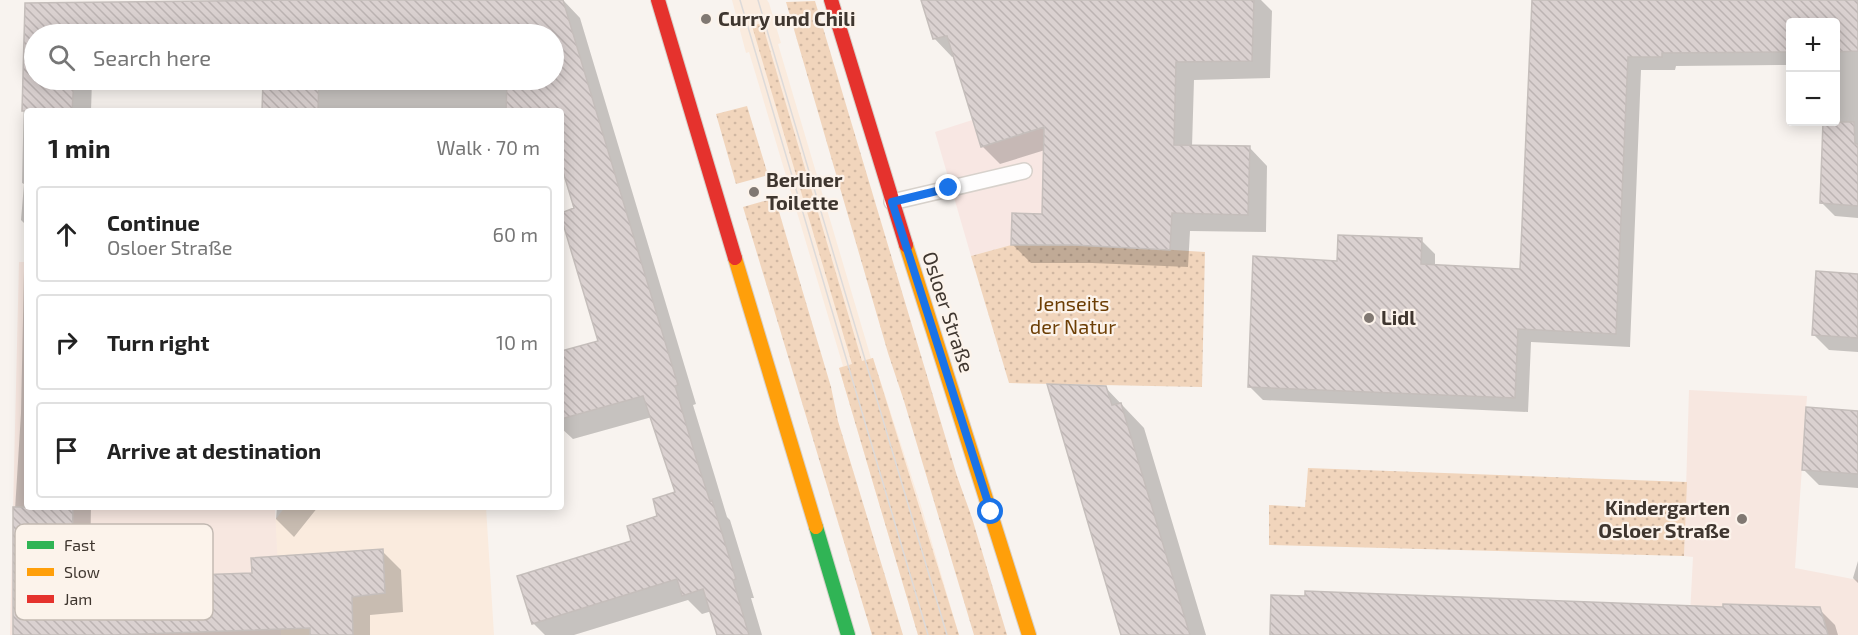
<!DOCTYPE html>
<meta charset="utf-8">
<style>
body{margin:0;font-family:"Exo 2",sans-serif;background:#f2f2f2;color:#222}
.controls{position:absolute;right:18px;top:18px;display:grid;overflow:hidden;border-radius:6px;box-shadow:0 3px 15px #0003}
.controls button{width:54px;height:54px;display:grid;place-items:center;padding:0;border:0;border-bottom:2px solid #e0e0e0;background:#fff;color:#222;font:30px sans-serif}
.stop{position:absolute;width:18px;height:18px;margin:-14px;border:4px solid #1a73e8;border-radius:50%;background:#fff}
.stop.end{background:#1a73e8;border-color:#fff;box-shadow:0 2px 6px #0008}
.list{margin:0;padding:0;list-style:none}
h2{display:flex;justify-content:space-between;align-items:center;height:78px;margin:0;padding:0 24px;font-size:26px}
h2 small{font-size:20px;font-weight:400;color:#767676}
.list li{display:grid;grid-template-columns:39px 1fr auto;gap:18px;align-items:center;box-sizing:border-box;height:96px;margin:0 12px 12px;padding:0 12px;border:2px solid #e0e0e0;border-radius:6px}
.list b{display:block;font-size:22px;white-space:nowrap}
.list p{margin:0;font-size:20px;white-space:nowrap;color:#767676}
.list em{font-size:20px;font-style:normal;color:#767676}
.icon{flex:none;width:33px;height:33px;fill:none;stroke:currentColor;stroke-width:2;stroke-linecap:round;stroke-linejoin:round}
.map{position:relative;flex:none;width:1858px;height:635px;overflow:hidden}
.search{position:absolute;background:#fff;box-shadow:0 3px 15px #0003;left:24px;top:24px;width:540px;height:66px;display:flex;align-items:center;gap:15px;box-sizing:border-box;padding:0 21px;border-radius:33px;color:#767676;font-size:22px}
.panel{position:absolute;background:#fff;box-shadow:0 3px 15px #0003;left:24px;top:108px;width:540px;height:402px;border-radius:6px}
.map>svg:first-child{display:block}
.built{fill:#faebde}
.industrial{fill:#f8e7e3}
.education{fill:#f7e7e0}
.green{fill:url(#green-dots)}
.shadow{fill:#0003}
.building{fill:url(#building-back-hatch);stroke:#c5bebb;stroke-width:1.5}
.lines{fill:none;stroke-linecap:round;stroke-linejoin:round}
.lane-casing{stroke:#d7d1cb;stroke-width:18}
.fast-casing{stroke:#d7d1cb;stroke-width:16}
.slow-casing{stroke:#d7d1cb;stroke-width:16}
.jam-casing{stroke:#d7d1cb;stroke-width:16}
.lane{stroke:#fefdfd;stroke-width:15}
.fast{stroke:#30b455;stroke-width:14}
.slow{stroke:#ff9f0a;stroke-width:14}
.jam{stroke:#e5322d;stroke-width:14}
.tram{stroke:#dddad9;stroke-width:1.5}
.route{stroke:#1a73e8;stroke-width:8}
.poi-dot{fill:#807872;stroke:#fcf3eb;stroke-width:2}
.labels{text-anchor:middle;stroke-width:4.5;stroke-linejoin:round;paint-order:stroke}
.poi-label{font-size:20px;font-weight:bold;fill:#3f362f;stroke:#fcf3eb;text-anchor:start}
.park-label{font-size:20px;fill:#6c3e05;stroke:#fcf3eb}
.street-label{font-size:20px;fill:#3f362f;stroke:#fcf3eb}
.key{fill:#fcf3eb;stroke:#c3bab3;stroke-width:1.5}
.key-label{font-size:16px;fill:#3f362f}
</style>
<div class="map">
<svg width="1858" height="635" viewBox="0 0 1858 635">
<defs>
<pattern id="green-dots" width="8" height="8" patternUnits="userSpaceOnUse" patternTransform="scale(1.5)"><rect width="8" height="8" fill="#f1d5bc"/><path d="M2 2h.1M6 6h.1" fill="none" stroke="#d0b7a2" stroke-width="1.8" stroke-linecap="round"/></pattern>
<pattern id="building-back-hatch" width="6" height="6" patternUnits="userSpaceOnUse" patternTransform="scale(1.5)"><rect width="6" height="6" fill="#dad1d0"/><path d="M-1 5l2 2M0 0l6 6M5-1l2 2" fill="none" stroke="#bcb4b3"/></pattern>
</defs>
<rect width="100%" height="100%" fill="#f8f3ef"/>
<!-- built -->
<path class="built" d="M732,0H767L769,3L781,43L778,44L871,358H873L922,509L959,635H918L839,368L843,366L749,52L746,53Z
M285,507H486L494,635H281L275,520Z"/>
<!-- industrial -->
<path class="industrial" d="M1031,101L1140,247L1011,245L971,256L935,132Z"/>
<!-- education -->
<path class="education" d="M19,262H27V507H275L281,635H10Z
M1689,390L1807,396L1795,568L1858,580V635H1689L1693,557L1684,556Z"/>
<!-- green -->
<path class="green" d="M815,1L957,476L972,518L1007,635H974L904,401L888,353L786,2Z
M762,23L862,361L873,358L959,635H918L839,368L852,364L752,26Z
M747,106L768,175L736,184L716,114Z
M775,198L831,387L838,421L903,635H872L743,207Z
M1011,245L1111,246L1205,252L1202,387L1009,383L971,256Z
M1308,468L1687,482L1684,556L1269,545V505L1305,507Z"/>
<!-- shadow -->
<path class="shadow" d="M446,0H563L580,18L696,404L693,405L715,477L727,517L730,520L754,598H751L762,635H719L712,611L702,614L688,600L574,635H545L533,623L633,542L659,517L677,492L652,417L573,439L561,428V353L600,342L576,209L561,160V111H264L265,80H554V34H34V80H92L91,111H27V507H91L90,564H108L123,579L253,574L382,551L401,570L403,612L370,615V635H14V526L21,413L25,224L21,220L24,184L22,183L26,5Z
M922,0H1261L1272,11L1270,78L1194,80L1192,147H1249L1267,166L1266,232L1190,231L1188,267L1092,263H1031L1012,244L1044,215L1045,150L1000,164L982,146L955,56L952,57L934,38Z
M1534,0H1858V218L1835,216L1821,202L1824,122H1836V22H1790V65L1676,66L1675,70H1641L1630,347L1531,342L1528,412L1263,400L1249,386L1338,262L1421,240L1435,254V266L1522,270Z
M1858,276V352L1829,350L1813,334Z
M1105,387L1144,428L1206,635H1123Z
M1858,412V488L1819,485L1804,470Z
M277,507H318L294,537L276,519Z
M1858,561V583L1853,578Z
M1724,609H1819L1835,625L1838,635H1271Z"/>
<!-- building -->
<path class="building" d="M296,0H563L678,385L675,386L696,458L710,501L712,500L736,579L733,580L749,635H717L703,589L682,596L677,579L532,624L517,576L631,541L627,526L657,516L653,499L675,492L643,396L561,419V351L598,341L561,217V213L574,208L561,165V111H506L507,80H554V34H34V80H74L72,111H22L25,3Z
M921,0H1254L1252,61L1176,62L1174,145L1250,146L1248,215L1172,213L1170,250L1073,245H1011L1012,213L1042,214L1044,127L981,147L947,36L933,39Z
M1532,0H1858V51L1836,52V22H1791V52L1662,53V57H1628L1616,334L1518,329L1515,398L1248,387L1253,256L1337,261L1338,235L1422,238L1421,264L1520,269Z
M263,80H319L318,111H262Z
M1823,122H1854L1855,144H1858V206L1820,203Z
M1816,271L1858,274V338L1812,335Z
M1047,384L1106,386L1112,405L1121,403L1190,635H1121Z
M1806,407L1858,411V474L1802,470Z
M13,507H73L72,563H108V578L252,573L251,558L383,549L385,593L352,597L353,635H310V628L113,635H13Z
M1305,591L1723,607V604L1820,607L1828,635H1270L1271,595L1305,596Z"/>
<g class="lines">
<defs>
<path id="lane" d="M892,202L1024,171"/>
<path id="fast" d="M816,527L848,635"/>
<path id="slow" d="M906,245L1029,635
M735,258L816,527"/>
<path id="jam" d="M658,0L735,258
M831,0L906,245"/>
</defs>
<!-- lane casing -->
<use href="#lane" class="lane-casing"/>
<!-- fast casing -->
<use href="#fast" class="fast-casing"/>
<!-- slow casing -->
<use href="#slow" class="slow-casing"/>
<!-- jam casing -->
<use href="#jam" class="jam-casing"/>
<!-- lane -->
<use href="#lane" class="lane"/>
<!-- fast -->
<use href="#fast" class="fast"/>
<!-- slow -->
<use href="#slow" class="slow"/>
<!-- jam -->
<use href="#jam" class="jam"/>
<!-- tram -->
<path class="tram" d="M740,0L928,635
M758,0L947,635"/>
</g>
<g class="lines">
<!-- route -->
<path class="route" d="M949,188L892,202L991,512"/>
</g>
<!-- markers -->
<g class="poi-dot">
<circle cx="706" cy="19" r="6"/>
<circle cx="754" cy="192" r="6"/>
<circle cx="1369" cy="318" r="6"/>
<circle cx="1742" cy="519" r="6"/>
</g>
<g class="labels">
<!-- poi labels -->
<g class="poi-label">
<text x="718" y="26">Curry und Chili</text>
<text x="766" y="187">Berliner<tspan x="766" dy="23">Toilette</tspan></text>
<text x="1381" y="325">Lidl</text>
<text x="1730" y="515" text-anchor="end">Kindergarten<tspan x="1730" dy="23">Osloer Straße</tspan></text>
</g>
<!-- park labels -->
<g class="park-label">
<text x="1073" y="311">Jenseits<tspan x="1073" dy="23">der Natur</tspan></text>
</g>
<!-- street labels -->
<g class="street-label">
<text transform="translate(948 312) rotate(72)" y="7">Osloer Straße</text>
</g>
</g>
<!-- legend -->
<rect x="15" y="524" width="198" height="96" rx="9" class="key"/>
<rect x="27" y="541" width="27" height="8" fill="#30b455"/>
<rect x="27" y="568" width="27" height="8" fill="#ff9f0a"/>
<rect x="27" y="595" width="27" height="8" fill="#e5322d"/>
<g class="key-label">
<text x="64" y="551">Fast</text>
<text x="64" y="578">Slow</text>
<text x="64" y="605">Jam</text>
</g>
</svg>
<div class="controls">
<button>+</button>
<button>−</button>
</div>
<div class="stop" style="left:991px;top:512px"></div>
<div class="stop end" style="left:949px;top:188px"></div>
<div class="search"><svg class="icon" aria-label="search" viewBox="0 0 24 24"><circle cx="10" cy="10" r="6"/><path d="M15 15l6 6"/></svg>Search here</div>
<section class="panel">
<h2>1 min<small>Walk · 70 m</small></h2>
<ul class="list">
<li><svg class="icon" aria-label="ahead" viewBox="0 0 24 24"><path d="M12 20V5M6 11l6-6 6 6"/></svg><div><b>Continue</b><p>Osloer Straße</p></div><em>60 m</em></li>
<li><svg class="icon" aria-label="right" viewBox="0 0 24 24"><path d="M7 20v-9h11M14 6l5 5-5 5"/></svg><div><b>Turn right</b></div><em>10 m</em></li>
<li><svg class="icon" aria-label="arrive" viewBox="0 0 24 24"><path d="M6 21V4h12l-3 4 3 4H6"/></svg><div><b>Arrive at destination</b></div></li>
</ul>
</section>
</div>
